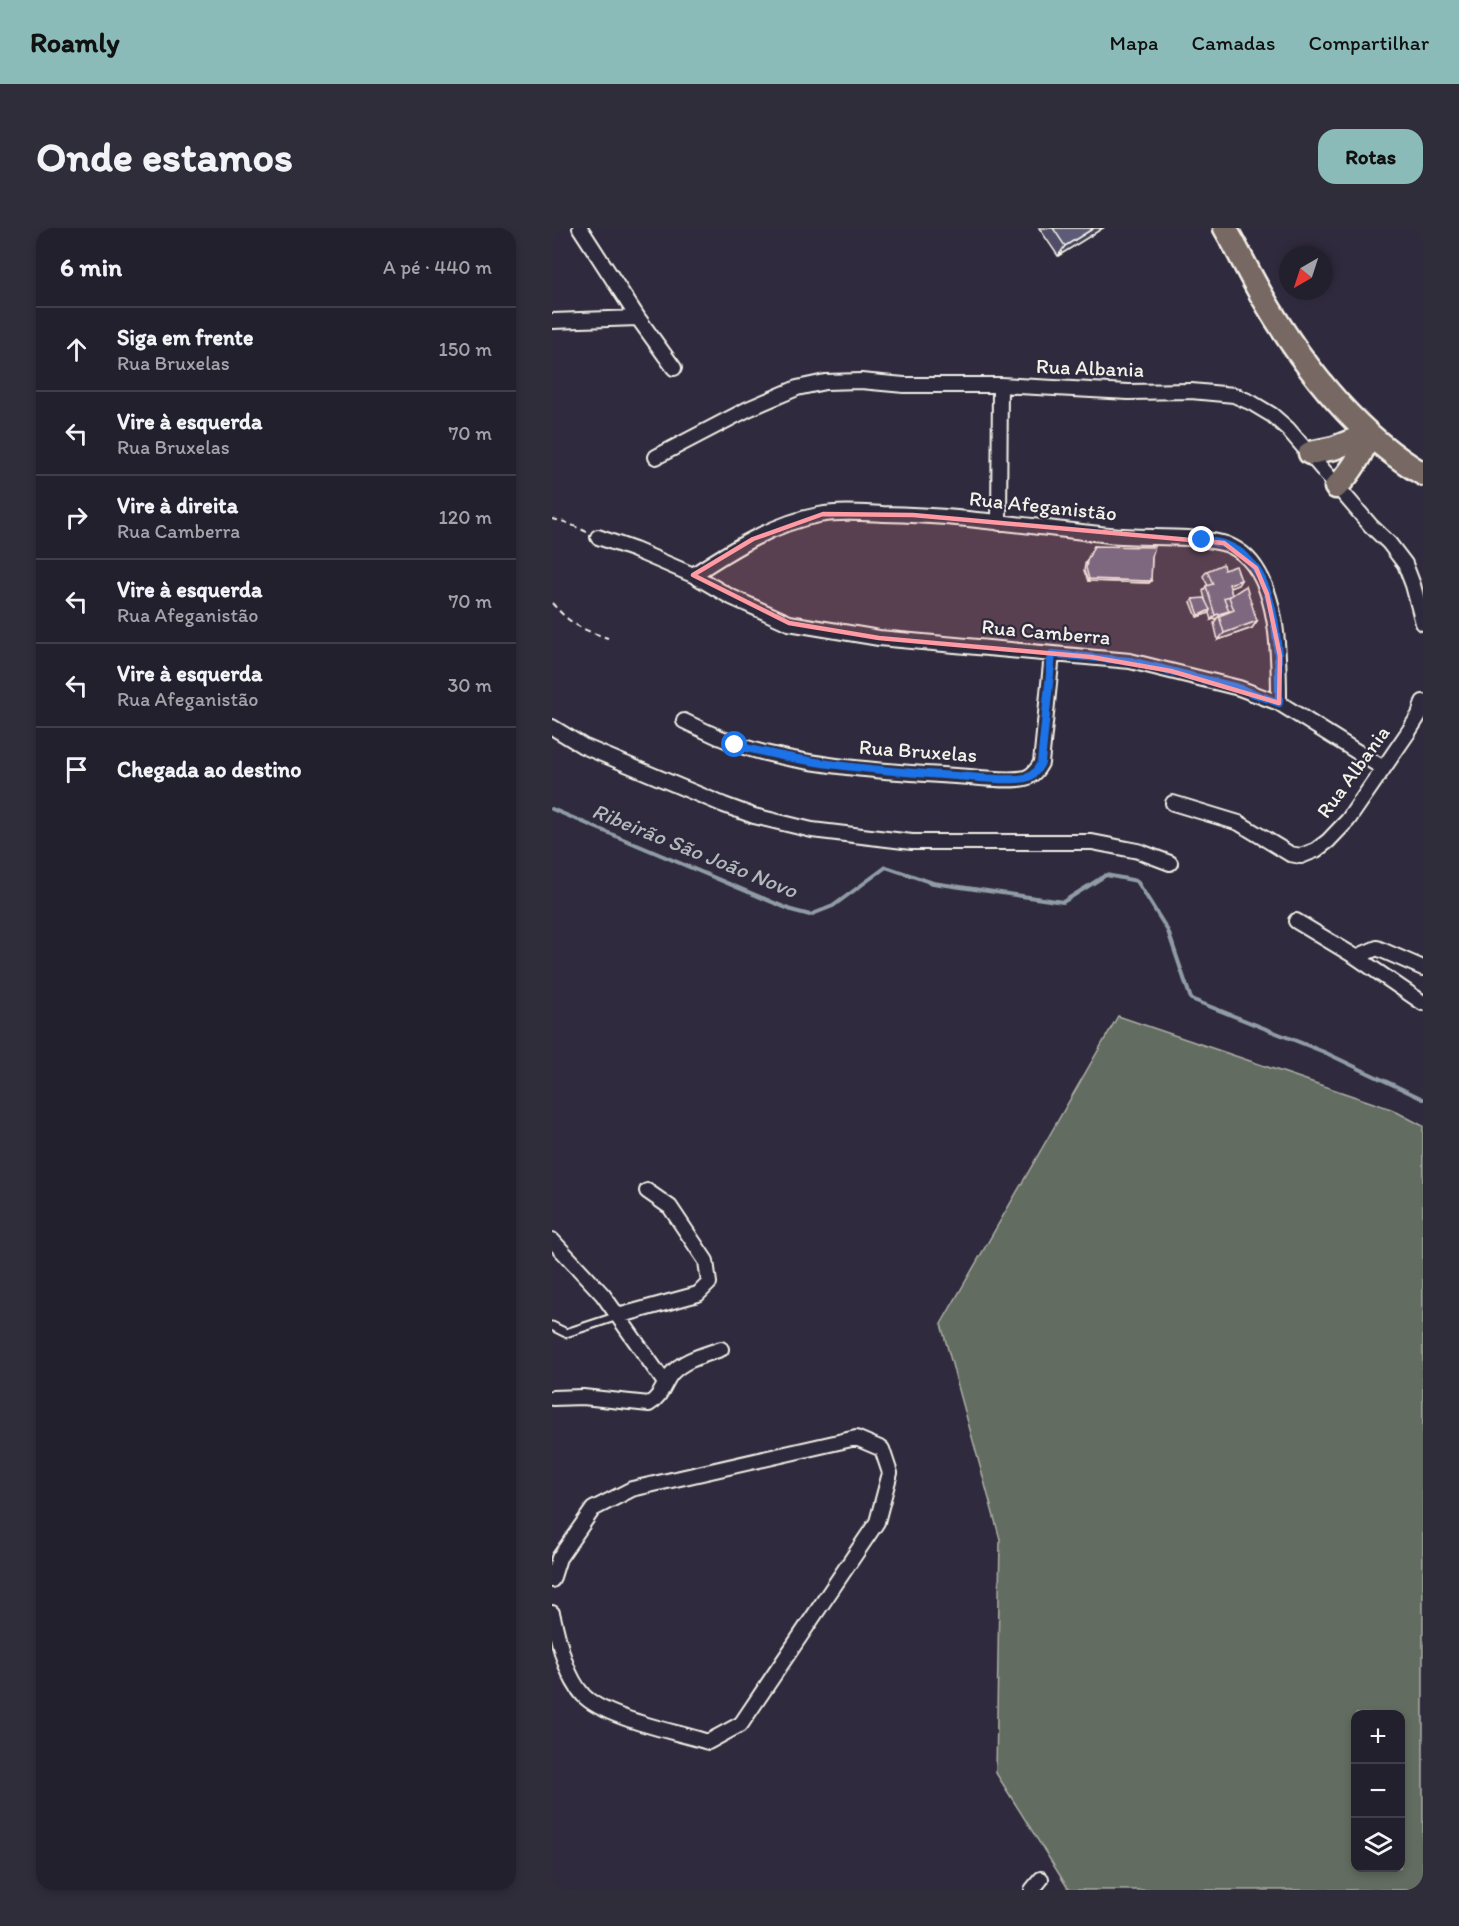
<!DOCTYPE html>
<html lang="pt">
<meta charset="utf-8">
<style>
body{margin:0;font-family:Itim,sans-serif;background:#2f2d3a;color:#f1f3f6}
.controls{position:absolute;right:18px;bottom:18px;display:grid;overflow:hidden;border-radius:12px;box-shadow:0 3px 9px #0003}
.controls button{width:54px;height:54px;display:grid;place-items:center;padding:0;border:0;border-bottom:2px solid #403e4a;background:#23202e;color:#f1f3f6;font:30px sans-serif}
.compass{position:absolute;left:727px;top:18px;width:54px;height:54px;border-radius:50%;background:#23202e;box-shadow:0 3px 9px #0003;rotate:219deg}
.stop{position:absolute;width:18px;height:18px;margin:-14px;border:4px solid #1a73e8;border-radius:50%;background:#fff}
.stop.end{background:#1a73e8;border-color:#fff;box-shadow:0 2px 6px #0008}
.list{margin:0;padding:0;list-style:none}
h2{display:flex;justify-content:space-between;align-items:center;height:78px;margin:0;padding:0 24px;font-size:26px}
h2 small{font-size:20px;font-weight:400;color:#a3a3aa}
.list li{display:grid;grid-template-columns:39px 1fr auto;gap:18px;align-items:center;box-sizing:border-box;height:84px;padding:0 24px;border-top:2px solid #403e4a}
.list b{display:block;font-size:22px;white-space:nowrap}
.list p{margin:0;font-size:20px;white-space:nowrap;color:#a3a3aa}
.list em{font-size:20px;font-style:normal;color:#a3a3aa}
.icon{flex:none;width:33px;height:33px;fill:none;stroke:currentColor;stroke-width:2;stroke-linecap:round;stroke-linejoin:round}
.map{position:relative;flex:none;width:871px;height:1662px;overflow:hidden;border-radius:18px}
header{display:flex;align-items:center;gap:36px;box-sizing:border-box;height:84px;padding:0 30px;background:#8bbbb9;color:#111}
header strong{font-size:28px}
nav{display:flex;gap:33px;margin-inline-start:auto;font-size:21px}
.intro{display:flex;align-items:center;justify-content:space-between;box-sizing:border-box;height:144px;padding:0 36px}
h1{margin:0;font-size:42px}
.button{padding:15px 27px;border-radius:18px;background:#8bbbb9;color:#111;font-size:21px;font-weight:700}
main{display:flex;gap:36px;padding:0 36px}
aside{flex:1;background:#23202e;border-radius:18px;box-shadow:0 3px 9px #0003}
.map>svg:first-child{display:block}
.green{fill:#626c61;stroke:#abaea4;stroke-width:1.5;fill-rule:evenodd}
.lines{fill:none;stroke-linecap:round;stroke-linejoin:round}
.stream{stroke:#909ca6;stroke-width:4}
.service-casing{stroke:#f4f1e8;stroke-width:11}
.minor-casing{stroke:#f4f1e8;stroke-width:18}
.primary-casing{stroke:#f4f1e8;stroke-width:27}
.path{stroke:#f4f1e8;stroke-width:2;stroke-dasharray:6 4.5;stroke-linecap:butt}
.service{stroke:#2f2a3d;stroke-width:7}
.minor{stroke:#2f2a3d;stroke-width:14}
.primary{stroke:#776864;stroke-width:22}
.wall{fill:#504e67;stroke:#f4f1e8;stroke-width:1.5}
.shaded-wall{fill:#414054;stroke:#f4f1e8;stroke-width:1.5}
.building{fill:#5d5b78;stroke:#f4f1e8;stroke-width:1.5}
.route{stroke:#1a73e8;stroke-width:8}
.marked{fill:#ff9aa2;fill-opacity:0.2;stroke:#ff9aa2;stroke-width:4.5;stroke-linejoin:round}
.labels{text-anchor:middle;stroke-width:4.5;stroke-linejoin:round;paint-order:stroke}
.street-label{font-size:21px;fill:#f4f1e8;stroke:#2f2a3d}
.water-label{font-size:22px;font-style:italic;fill:#b2b8bc;stroke:#2f2a3d}
</style>
<header>
<strong>Roamly</strong>
<nav><a>Mapa</a><a>Camadas</a><a>Compartilhar</a></nav>
</header>
<div class="intro"><h1>Onde estamos</h1><a class="button">Rotas</a></div>
<main>
<aside>
<h2>6 min<small>A pé · 440 m</small></h2>
<ul class="list">
<li><svg class="icon" aria-label="ahead" viewBox="0 0 24 24"><path d="M12 20V5M6 11l6-6 6 6"/></svg><div><b>Siga em frente</b><p>Rua Bruxelas</p></div><em>150 m</em></li>
<li><svg class="icon" aria-label="left" viewBox="0 0 24 24"><path d="M17 20v-9H6M10 6l-5 5 5 5"/></svg><div><b>Vire à esquerda</b><p>Rua Bruxelas</p></div><em>70 m</em></li>
<li><svg class="icon" aria-label="right" viewBox="0 0 24 24"><path d="M7 20v-9h11M14 6l5 5-5 5"/></svg><div><b>Vire à direita</b><p>Rua Camberra</p></div><em>120 m</em></li>
<li><svg class="icon" aria-label="left" viewBox="0 0 24 24"><path d="M17 20v-9H6M10 6l-5 5 5 5"/></svg><div><b>Vire à esquerda</b><p>Rua Afeganistão</p></div><em>70 m</em></li>
<li><svg class="icon" aria-label="left" viewBox="0 0 24 24"><path d="M17 20v-9H6M10 6l-5 5 5 5"/></svg><div><b>Vire à esquerda</b><p>Rua Afeganistão</p></div><em>30 m</em></li>
<li><svg class="icon" aria-label="arrive" viewBox="0 0 24 24"><path d="M6 21V4h12l-3 4 3 4H6"/></svg><div><b>Chegada ao destino</b></div></li>
</ul>
</aside>
<div class="map">
<svg width="871" height="1662" viewBox="0 0 871 1662">
<rect width="100%" height="100%" fill="#2f2a3d"/>
<filter id="ink" filterUnits="userSpaceOnUse"><feTurbulence type="fractalNoise" baseFrequency=".0167" numOctaves="2"/><feDisplacementMap in="SourceGraphic" scale="12" xChannelSelector="R" yChannelSelector="G"/><feConvolveMatrix kernelMatrix="1 2 1 2 8 2 1 2 1" color-interpolation-filters="sRGB"/></filter>
<g filter="url(#ink)">
<!-- green -->
<path class="green" d="M566,788L839,881L871,898V1662H517L444,1545L448,1311L389,1096ZM804,1486H848V1640H804Z"/>
<g class="lines">
<!-- stream -->
<path class="stream" d="M0,581L239,682L258,687L281,678L334,639L381,655L511,674L554,647L585,653L616,703L639,771L772,824L871,871"/>
<defs>
<path id="service" d="M0,1098L14,1105L66,1088"/>
<path id="minor" d="M28,0L86,90L122,140
M0,93L86,90
M104,229L196,181L245,160L273,154L309,153L352,157H448L576,164L639,163L682,167L700,175L720,187L736,201L819,298L837,315L853,336L861,357L871,395
M447,295L448,157
M46,309L83,322L141,347L177,368L237,395L327,410L578,433L687,460L727,475L831,540
M141,347C179,322 222,295 267,287C287,283 310,285 331,286C406,287 481,299 557,307C594,311 633,306 670,315C676,316 685,321 690,325C728,355 727,431 727,475
M132,493C159,506 184,518 213,525C275,540 340,544 404,548C422,549 456,554 473,550C481,548 485,542 489,535L500,426
M0,499L31,518L172,577L202,588L260,602L360,614H540L586,623L618,635
M621,575L687,595L738,626L749,628L764,622L776,613L796,592L857,503L867,487L871,474
M744,693L804,729L871,775
M804,729L825,720L871,740
M0,1012L51,1067L113,1155
M66,1088L146,1066L157,1055L154,1033L118,979L95,963
M0,1170L31,1169L97,1176C109,1169 111,1157 119,1146C131,1132 152,1127 169,1121
M0,1352L7,1330L41,1281L80,1261L304,1210L330,1221L338,1245L325,1294L189,1496L156,1514C125,1504 52,1490 31,1467C12,1445 7,1412 0,1385
M480,1662L489,1651"/>
<path id="primary" d="M673,0C686,22 697,46 710,68C750,137 802,205 871,246
M758,225L782,220L817,206
M784,259C800,244 810,226 817,206"/>
</defs>
<!-- service casing -->
<use href="#service" class="service-casing"/>
<!-- minor casing -->
<use href="#minor" class="minor-casing"/>
<!-- primary casing -->
<use href="#primary" class="primary-casing"/>
<!-- path -->
<path class="path" d="M0,291L13,294L35,304
M0,375C18,396 30,402 56,410"/>
<!-- service -->
<use href="#service" class="service"/>
<!-- minor -->
<use href="#minor" class="minor"/>
<!-- primary -->
<use href="#primary" class="primary"/>
</g>
<!-- wall -->
<path class="wall" d="M487,0H551L506,28Z
M542,318L600,328L599,353L597,355L536,353L532,343L533,336Z
M672,342L689,352L686,357L678,360L680,367L705,393L700,400L666,412L662,395L665,390L659,392L657,385L645,389L639,374L641,371L654,375L651,363L654,358H656L651,348L655,343Z"/>
<!-- shaded-wall -->
<path class="shaded-wall" d="M542,0H551L506,28L513,18Z
M537,351L599,353L597,355L536,353Z
M689,352L686,357L674,361L677,356Z
M658,382L657,385L645,389L647,387Z
M677,383L673,387L667,388L665,390L659,392L663,387Z
M705,393L700,400L666,412L672,405Z"/>
<!-- building -->
<path class="building" d="M501,0H542L513,18Z
M542,318L603,319L600,328L599,353L537,351L534,340L535,333Z
M671,336L672,342L684,338L689,352L677,356L680,367L672,370L677,383L663,387L654,358L661,356L655,343Z
M694,358L705,393L672,405L667,388L682,382L677,369Z
M652,370L658,382L647,387L641,371Z"/>
</g>
<g class="lines" filter="url(#ink)">
<!-- route -->
<path class="route" d="M183,517C256,537 329,543 405,548C422,549 457,554 473,550C482,548 485,542 489,535L500,426L578,433L687,460L727,475C727,431 728,354 689,325C677,316 664,314 650,312"/>
</g>
<!-- marked area -->
<path class="marked" d="M271,286L361,287L672,315L704,340L715,366L728,428L727,475L619,443L539,429L327,410L237,395L141,347L201,311Z"/>
<g class="labels">
<!-- street labels -->
<g class="street-label">
<text transform="translate(538 140) rotate(2)" y="7">Rua Albania</text>
<text transform="translate(491 278) rotate(6)" y="7">Rua Afeganistão</text>
<text transform="translate(494 404) rotate(5)" y="7">Rua Camberra</text>
<text transform="translate(366 523) rotate(4)" y="7">Rua Bruxelas</text>
<text transform="translate(801 544) rotate(-54)" y="7">Rua Albania</text>
</g>
<!-- water labels -->
<g class="water-label">
<text transform="translate(143 622) rotate(22)" y="8">Ribeirão São João Novo</text>
</g>
</g>
</svg>
<div class="controls">
<button>+</button>
<button>−</button>
<button><svg class="icon" aria-label="layers" viewBox="0 0 24 24"><path d="M12 4l9 5-9 5-9-5zM3 14l9 5 9-5"/></svg></button>
</div>
<svg class="compass" viewBox="-18 -18 36 36"><path d="M0-13l5 13h-10z" fill="#e53935"/><path d="M0 13l5-13h-10z" fill="#a3a3aa"/></svg>
<div class="stop" style="left:183px;top:517px"></div>
<div class="stop end" style="left:650px;top:312px"></div>
</div>
</main>
